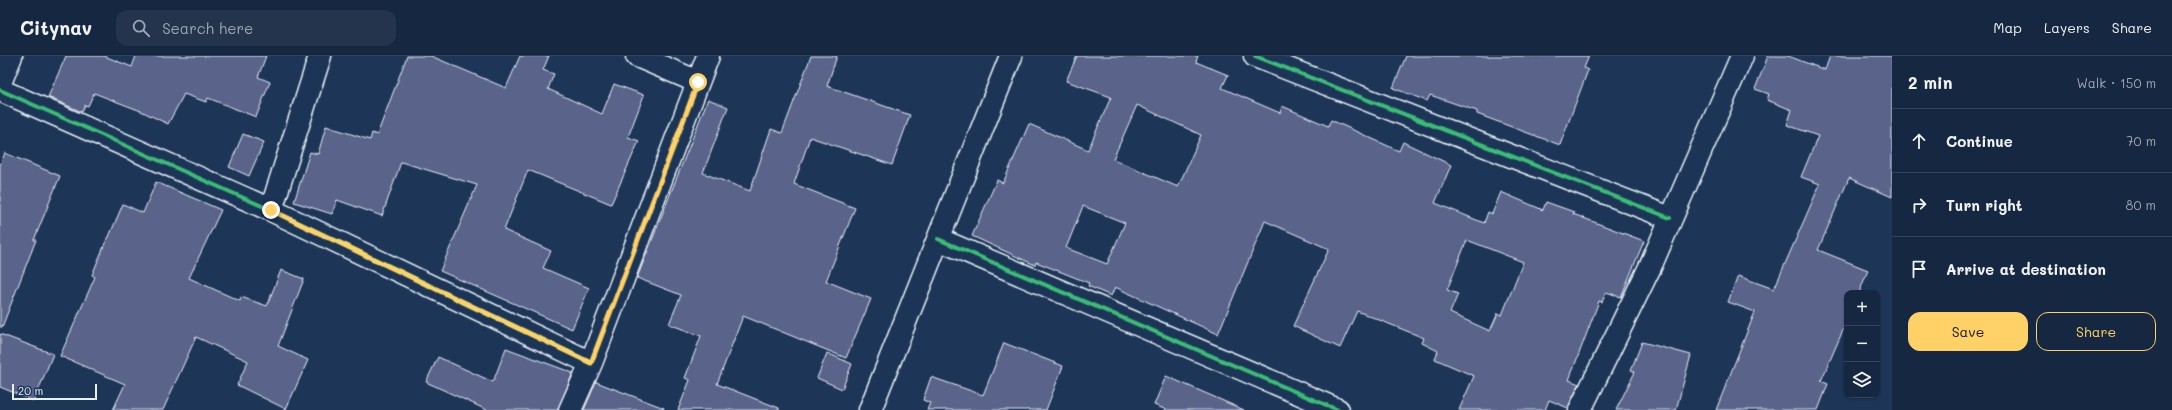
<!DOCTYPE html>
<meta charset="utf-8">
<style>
body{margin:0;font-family:Mali,sans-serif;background:#23344c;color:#f1f3f6}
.controls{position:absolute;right:12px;bottom:12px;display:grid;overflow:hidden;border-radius:8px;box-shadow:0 1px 3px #0004}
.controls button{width:36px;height:36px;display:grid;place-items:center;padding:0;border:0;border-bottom:1px solid #35445a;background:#162841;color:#f1f3f6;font:20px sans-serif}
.scale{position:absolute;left:12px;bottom:10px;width:85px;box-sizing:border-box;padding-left:4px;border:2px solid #e8f1f8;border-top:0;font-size:11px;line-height:14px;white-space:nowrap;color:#e8f1f8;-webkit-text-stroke:3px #1d3557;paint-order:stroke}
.stop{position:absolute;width:12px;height:12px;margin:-9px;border:3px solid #ffd166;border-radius:50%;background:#fff}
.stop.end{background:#ffd166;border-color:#fff;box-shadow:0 1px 4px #0008}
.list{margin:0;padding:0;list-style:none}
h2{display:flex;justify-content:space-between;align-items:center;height:52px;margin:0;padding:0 16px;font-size:17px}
h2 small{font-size:13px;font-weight:400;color:#9ea6b1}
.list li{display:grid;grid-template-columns:26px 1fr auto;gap:12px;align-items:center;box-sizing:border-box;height:64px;padding:0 16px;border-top:1px solid #35445a}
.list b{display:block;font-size:15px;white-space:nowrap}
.list em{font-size:13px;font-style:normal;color:#9ea6b1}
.actions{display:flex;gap:8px;padding:12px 16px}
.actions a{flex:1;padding:9px 0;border:1px solid #ffd166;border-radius:12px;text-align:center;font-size:14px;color:#ffd166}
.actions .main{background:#ffd166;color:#111}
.icon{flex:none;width:22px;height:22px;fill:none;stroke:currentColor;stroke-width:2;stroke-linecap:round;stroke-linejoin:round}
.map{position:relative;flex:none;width:1892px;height:354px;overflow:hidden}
header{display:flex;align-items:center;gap:24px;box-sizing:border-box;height:56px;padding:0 20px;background:#162841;border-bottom:1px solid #35445a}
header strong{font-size:19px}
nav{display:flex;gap:22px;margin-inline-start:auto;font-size:14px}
.search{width:280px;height:36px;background:#23344c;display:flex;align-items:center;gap:10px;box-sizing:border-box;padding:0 14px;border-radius:12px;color:#9ea6b1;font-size:15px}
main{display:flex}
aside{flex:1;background:#162841}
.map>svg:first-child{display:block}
.building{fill:#5a638a;stroke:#e8f1f8;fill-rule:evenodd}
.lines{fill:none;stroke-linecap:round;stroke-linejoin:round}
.minor-casing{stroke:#e8f1f8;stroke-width:25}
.minor{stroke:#1d3557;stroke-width:22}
.cycleway-casing{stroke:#1d3557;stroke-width:6}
.cycleway{stroke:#3abd76;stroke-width:4}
.route{stroke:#ffd166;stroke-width:5}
</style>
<header>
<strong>Citynav</strong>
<div class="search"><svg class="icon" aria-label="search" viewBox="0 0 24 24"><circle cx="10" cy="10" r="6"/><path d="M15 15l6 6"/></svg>Search here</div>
<nav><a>Map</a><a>Layers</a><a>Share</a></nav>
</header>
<main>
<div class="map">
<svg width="1892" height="354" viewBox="0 0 1892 354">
<rect width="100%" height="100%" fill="#1d3557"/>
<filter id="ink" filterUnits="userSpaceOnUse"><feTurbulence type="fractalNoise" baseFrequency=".025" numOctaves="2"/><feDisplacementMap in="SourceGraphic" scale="8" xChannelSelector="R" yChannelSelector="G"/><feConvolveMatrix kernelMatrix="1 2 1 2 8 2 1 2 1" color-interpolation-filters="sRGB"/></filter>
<g filter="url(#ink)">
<!-- building -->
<path class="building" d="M66,0H104L132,11L136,0H266L258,21L270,26L256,61L208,42L206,46L184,38L168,68L141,55L94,37L88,50L85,49L82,56L48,41Z
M407,0H431L506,32L520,0H549L543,14L554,18L548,33L602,58L614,28L644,39L628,81L639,85L611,148L528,114L504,174L551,195L543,212L589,232L572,273L440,215L477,129L401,106L382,160L337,144L332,158L294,146L310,96L318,98L326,70L370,84L372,77L377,79Z
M811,0H837L827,30L910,59L892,109L810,81L794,128L855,152L826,225L871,243L846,302L743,260L717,328L779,352V354H678L690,324L685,322L701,280L669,268L681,239L637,222L708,43L728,51L703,117L750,135L771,73L782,77Z
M1077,0H1198L1196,6L1228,19L1222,32L1280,57L1282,50L1328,70L1331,64L1399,95L1403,86L1451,109L1435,147L1484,167L1488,156L1492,158L1501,136L1543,154L1546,146L1574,156L1573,158L1644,185L1621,241L1606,236L1602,246L1599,245L1569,324L1579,328L1568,352L1549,344L1545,354H1459L1474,320L1435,303L1438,295L1422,287L1424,282L1357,255L1340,292L1293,270L1329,193L1265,165L1218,278L1115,231L1111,240L1088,230L1089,227L1036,206L1035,209L972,180L997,124L1003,127L1029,68L1088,94L1111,41L1066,25ZM1137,49L1201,79L1178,131L1113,103ZM1083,150L1125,167L1107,208L1066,192ZM1467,184L1523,206L1502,259L1498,257L1490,275L1450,257L1458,238L1447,234Z
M1406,0H1589L1584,12L1588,14L1560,89L1477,58V55L1430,39L1427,45L1393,32Z
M1768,0H1788L1825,14L1830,0H1892V141L1849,122L1818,194L1868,214L1859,237H1847V265L1821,325L1828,328L1818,354H1716L1755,256L1728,246L1738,220L1774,233L1820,128L1801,121L1818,80L1787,69L1792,54L1767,44L1769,38L1755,33Z
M243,78L264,86L249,120L229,111Z
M5,97L60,120L34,184H36L2,271H0V109Z
M156,126L221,154L189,222L240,245L241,241L267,250L281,214L304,223L278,290L308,304L286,353L237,329L248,305L196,281L163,354H113L125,328L60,300L95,221L92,219L107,183H108L123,148L143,157Z
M0,278L53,298L34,345L0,331Z
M1642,286L1691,299L1676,354H1616L1635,316L1631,314Z
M1004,287L1063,310L1046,354H927L930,347L923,344L931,321L983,339Z
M506,292L573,317L558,354H487L426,326L438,301L493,326Z
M827,297L852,308L842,333L817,322Z
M1166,320L1244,354H1167L1154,349Z
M596,326L664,352L663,354H584Z"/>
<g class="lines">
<defs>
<path id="minor" d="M637,0L698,26
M1255,0L1670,162
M0,27L11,0
M0,34L271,154L591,307
M271,154L320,0
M938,183L1338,354
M570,354L591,307L708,0
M870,354L1011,0
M1580,354L1650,211L1742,0"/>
</defs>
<!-- minor casing -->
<use href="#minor" class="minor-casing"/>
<!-- minor -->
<use href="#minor" class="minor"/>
<defs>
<path id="cycleway" d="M1255,0L1670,162
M0,34L271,154L591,307
M938,183L1338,354"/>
</defs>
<!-- cycleway casing -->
<use href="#cycleway" class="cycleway-casing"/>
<!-- cycleway -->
<use href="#cycleway" class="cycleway"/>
</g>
</g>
<g class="lines" filter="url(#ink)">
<!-- route -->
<path class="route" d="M271,154L591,307L698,26"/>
</g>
</svg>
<div class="controls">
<button>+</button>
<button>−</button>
<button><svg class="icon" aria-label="layers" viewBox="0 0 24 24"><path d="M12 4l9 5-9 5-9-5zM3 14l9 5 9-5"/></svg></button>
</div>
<div class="scale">20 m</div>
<div class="stop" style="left:698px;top:26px"></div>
<div class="stop end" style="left:271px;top:154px"></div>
</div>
<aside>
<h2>2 min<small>Walk · 150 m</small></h2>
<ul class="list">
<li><svg class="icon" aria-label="ahead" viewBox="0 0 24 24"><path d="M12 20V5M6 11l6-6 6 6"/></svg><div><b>Continue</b></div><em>70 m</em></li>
<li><svg class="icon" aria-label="right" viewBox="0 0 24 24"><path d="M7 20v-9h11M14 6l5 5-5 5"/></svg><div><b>Turn right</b></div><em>80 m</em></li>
<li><svg class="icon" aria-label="arrive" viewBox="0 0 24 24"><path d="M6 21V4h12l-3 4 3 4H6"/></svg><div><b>Arrive at destination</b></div></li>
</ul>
<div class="actions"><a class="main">Save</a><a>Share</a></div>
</aside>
</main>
